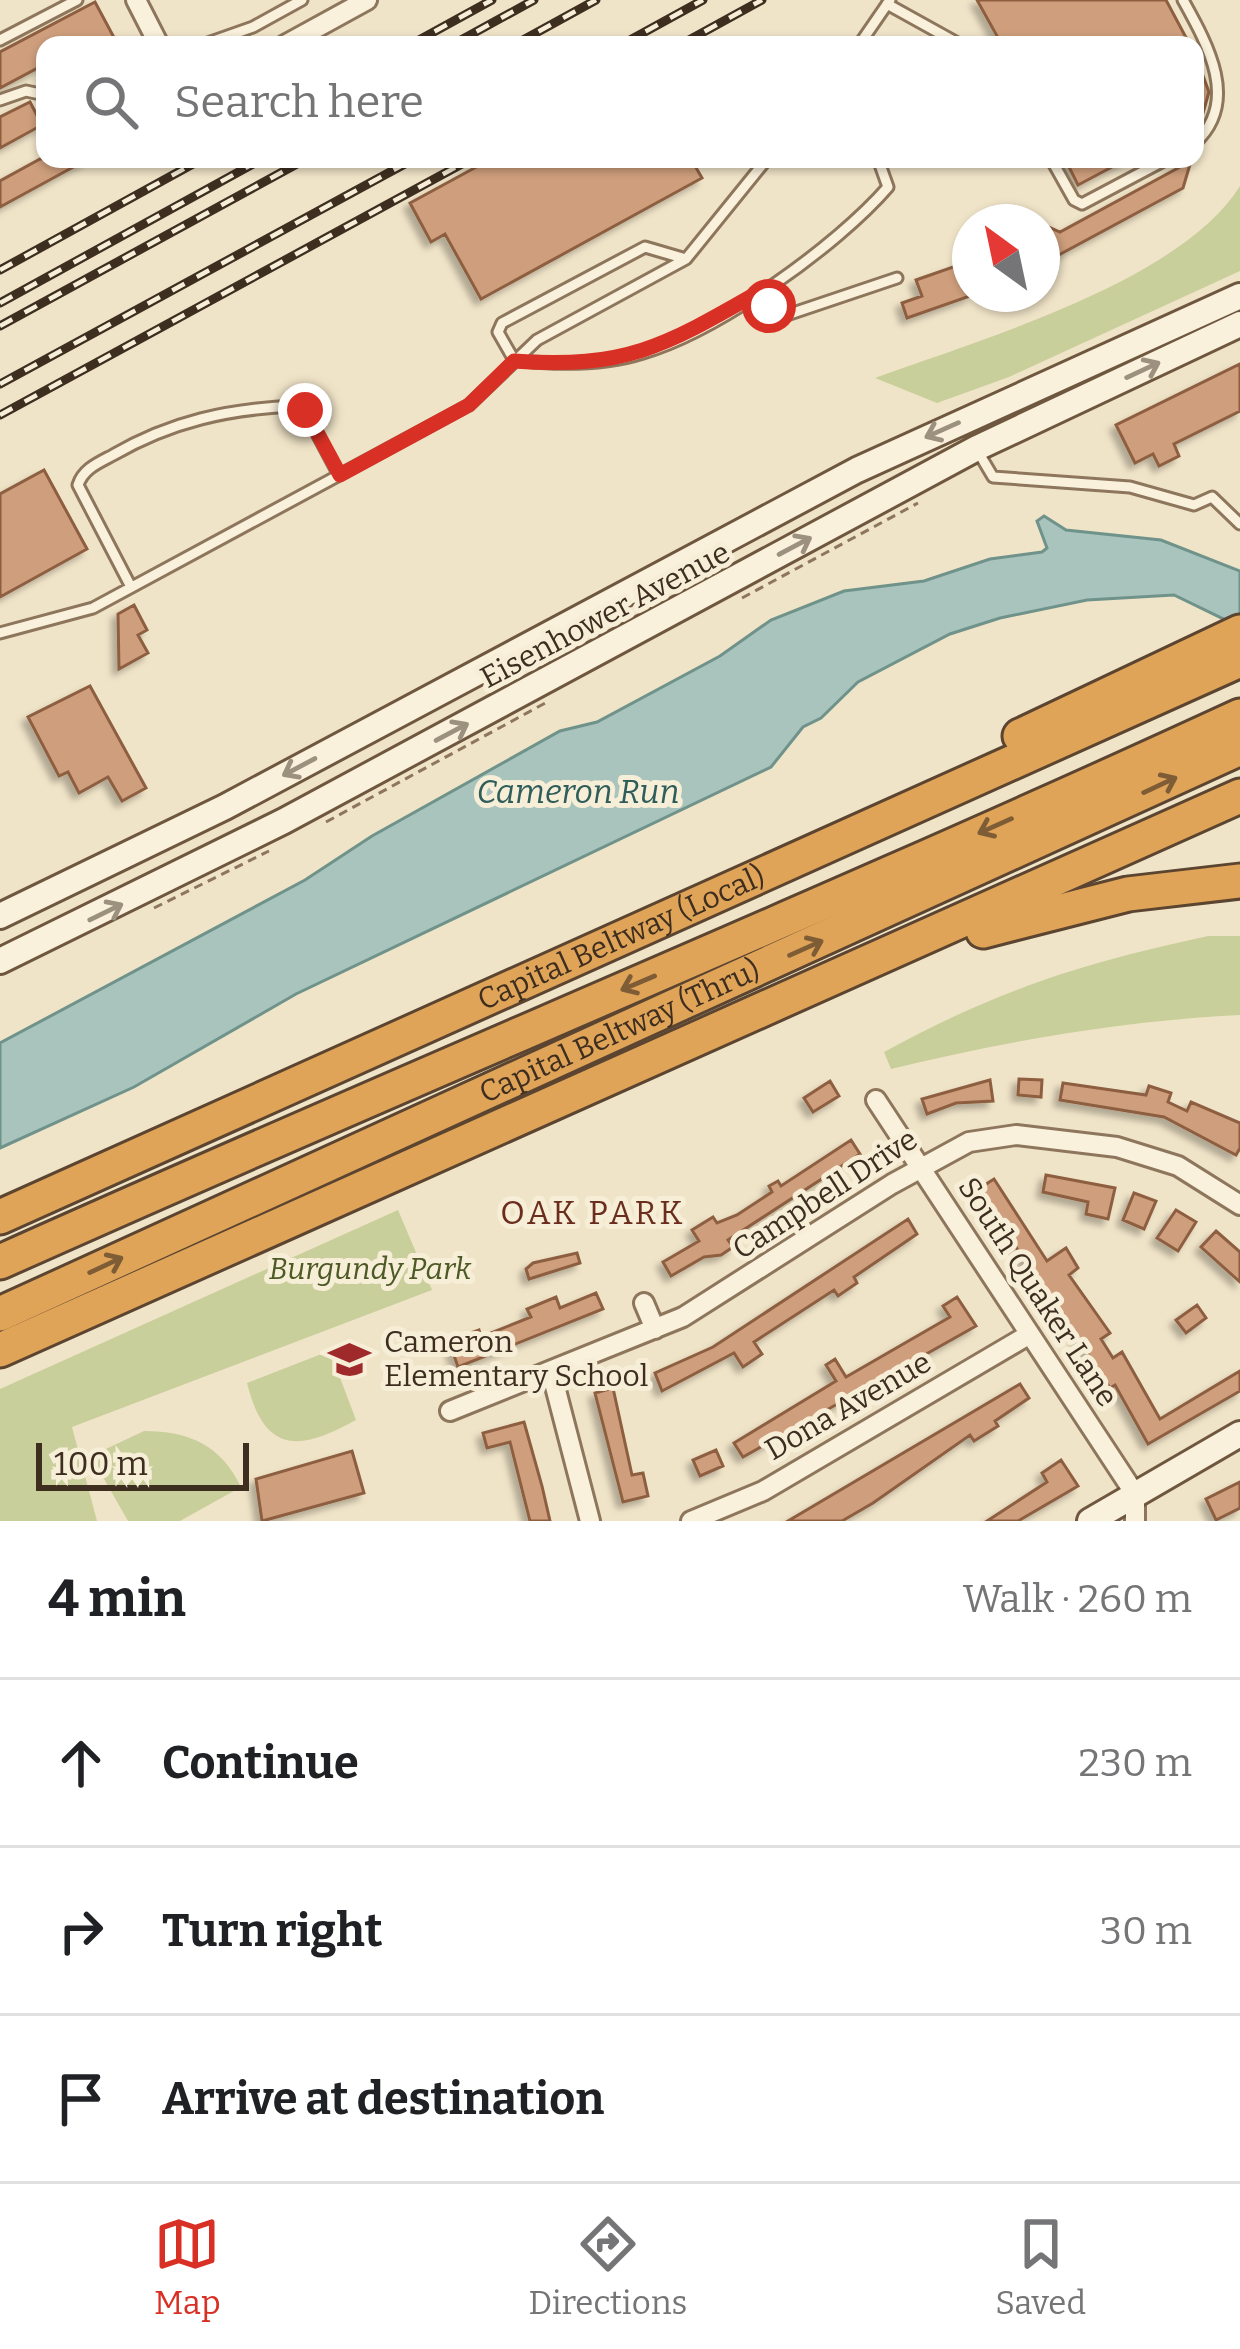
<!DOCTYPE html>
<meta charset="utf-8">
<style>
body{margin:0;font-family:Bitter,serif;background:#f6f6f6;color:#202124}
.compass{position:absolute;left:952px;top:204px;width:108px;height:108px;border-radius:50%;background:#fff;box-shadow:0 3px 9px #0004;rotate:327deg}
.scale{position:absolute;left:36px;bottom:30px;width:213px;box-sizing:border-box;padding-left:12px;border:6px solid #3d2e20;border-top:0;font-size:33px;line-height:42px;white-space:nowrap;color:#3d2e20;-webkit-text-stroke:9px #f7eed8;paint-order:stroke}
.stop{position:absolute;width:36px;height:36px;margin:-27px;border:9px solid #d93025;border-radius:50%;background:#fff}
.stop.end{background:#d93025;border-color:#fff;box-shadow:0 3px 12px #0008}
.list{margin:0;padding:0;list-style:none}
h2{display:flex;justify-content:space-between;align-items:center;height:156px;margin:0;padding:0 48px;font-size:51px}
h2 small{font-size:39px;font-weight:400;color:#757577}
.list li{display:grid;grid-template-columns:78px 1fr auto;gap:36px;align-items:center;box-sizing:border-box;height:168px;padding:0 48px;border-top:3px solid #e0e0e0}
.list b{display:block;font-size:45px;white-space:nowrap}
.list em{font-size:39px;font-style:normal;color:#757577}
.icon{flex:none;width:66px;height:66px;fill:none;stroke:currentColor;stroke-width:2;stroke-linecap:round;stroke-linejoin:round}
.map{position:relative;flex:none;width:1240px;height:1521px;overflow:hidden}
.search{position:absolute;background:#fff;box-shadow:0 3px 9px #0004;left:36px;right:36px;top:36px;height:132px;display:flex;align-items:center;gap:30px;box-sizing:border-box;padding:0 42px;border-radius:24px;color:#757577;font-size:45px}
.sheet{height:660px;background:#fff}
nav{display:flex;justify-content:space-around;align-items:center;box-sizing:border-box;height:168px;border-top:3px solid #e0e0e0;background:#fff;font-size:33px;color:#757577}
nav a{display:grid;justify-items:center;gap:6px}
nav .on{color:#d93025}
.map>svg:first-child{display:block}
.green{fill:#c9cf9b}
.water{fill:#a9c4bc;stroke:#6f938a;stroke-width:3}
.building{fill:#cf9f7d;stroke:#8d5f41;stroke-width:3;filter:url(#shadow)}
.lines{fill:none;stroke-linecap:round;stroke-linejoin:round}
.lane-casing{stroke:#8d765c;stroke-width:15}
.street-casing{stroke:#8d765c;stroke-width:24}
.secondary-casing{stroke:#6f573f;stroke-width:30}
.highway-casing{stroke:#5b4430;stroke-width:39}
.path{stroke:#8d765c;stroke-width:3;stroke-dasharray:9 6;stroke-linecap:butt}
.lane{stroke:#faf1dc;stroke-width:9}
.street{stroke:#faf1dc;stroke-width:18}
.secondary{stroke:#faf1dc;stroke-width:24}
.highway{stroke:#e0a458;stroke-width:33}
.rail-casing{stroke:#3d2e20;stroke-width:9}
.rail{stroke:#f7eed8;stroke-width:4.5;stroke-dasharray:14;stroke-linecap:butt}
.oneway{stroke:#9c907e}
.oneway2{stroke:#7e5d36}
.route{stroke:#d93025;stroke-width:15}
.labels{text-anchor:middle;stroke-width:10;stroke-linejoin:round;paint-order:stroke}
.street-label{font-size:30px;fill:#3d2e20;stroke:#f7eed8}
.park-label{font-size:30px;font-style:italic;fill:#4d5a26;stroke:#f7eed8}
.poi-label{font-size:30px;fill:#3d2e20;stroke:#f7eed8;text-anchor:start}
.water-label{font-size:33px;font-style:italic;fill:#2f5d5a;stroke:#f7eed8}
.neighbourhood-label{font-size:33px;letter-spacing:3px;fill:#6b2e1e;stroke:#f7eed8}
</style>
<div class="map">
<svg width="1240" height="1521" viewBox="0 0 1240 1521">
<defs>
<filter id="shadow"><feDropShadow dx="-5.5" dy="5.5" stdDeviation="3" flood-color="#0004"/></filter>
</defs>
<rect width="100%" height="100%" fill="#f0e4c8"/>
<!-- green -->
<path class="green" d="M1240,186V271L1009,377L937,403L875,378C981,339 1180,282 1240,186Z
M1208,936H1240V1015C1120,1021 1007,1041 891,1069L884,1052C997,990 1083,963 1208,936Z
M398,1210L432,1290L72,1427L97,1521H0V1389Z
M324,1353L333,1359L356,1420C300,1451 265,1455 247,1383Z
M144,1431C189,1431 221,1445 241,1487L180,1521H128L91,1456Z"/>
<!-- water -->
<path class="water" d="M1044,516L1066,530L1161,540L1240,571V627L1174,595L1087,600L1000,618L950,634L858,682L821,718L803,727L771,767L296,994L134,1087L0,1148V1043L305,880L372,836L560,731L597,722L720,656L771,620L844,591L924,581L990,559L1042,552L1047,548L1037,521Z"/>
<!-- building -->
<path class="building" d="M977,0H1166L1190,45H1002Z
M95,2L118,45H45V64L0,88V52Z
M1195,54L1209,92L1201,120L1195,124Z
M30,102L42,125L0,148V117Z
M40,159H88L0,207V181Z
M491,159H691L702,178L481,299L445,234L431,242L410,203Z
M1065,159H1127L1078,185Z
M1191,161L1183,188L1042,264V224L1060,232Z
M970,261V296L907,318L902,303L922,296L916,280Z
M1240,364V411L1174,444L1179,456L1159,466L1153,454L1135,463L1116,425Z
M44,470L87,549L0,597V494Z
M134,605L147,630L138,635L148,653L119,669L118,614Z
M90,686L146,788L122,801L108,777L79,793L68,772L59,776L28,717Z
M1019,1079L1042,1080L1041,1097L1018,1095Z
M990,1080L993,1101L956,1103L927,1114L922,1099Z
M830,1081L839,1096L813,1112L804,1098Z
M1063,1083L1146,1095L1149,1086L1171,1093L1168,1102L1187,1111L1191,1102L1240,1123V1148L1236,1155L1164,1117L1060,1100Z
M851,1140L860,1154L728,1240L733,1247L721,1255L704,1257L671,1276L663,1262L699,1241L692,1230L713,1217L717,1223L737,1215L772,1192L769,1186L778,1181L781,1186Z
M1046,1175L1115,1188L1108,1219L1086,1214L1088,1202L1043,1192Z
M994,1179L1047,1261L1066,1248L1078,1268L1069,1275L1110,1333L1101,1339L1113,1358L1122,1352L1160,1419L1240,1371V1391L1148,1444L1115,1385L1110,1388L1068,1323L1064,1326L980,1188Z
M1134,1193L1156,1201L1144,1229L1123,1220Z
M1176,1210L1196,1222L1178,1251L1157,1238Z
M908,1219L917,1234L854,1277L857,1283L838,1296L834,1290L754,1342L762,1354L743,1367L734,1353L662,1391L655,1373L713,1347Z
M1216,1231L1240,1252V1282L1201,1247Z
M577,1253L580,1263L529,1279L526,1269L533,1263Z
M596,1293L603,1309L458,1367L449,1341L479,1330L481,1337L531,1317L527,1309L556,1297L560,1308Z
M957,1297L976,1326L743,1457L734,1443L836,1381L826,1365L835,1359L846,1377L950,1317L943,1306Z
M1197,1305L1206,1318L1186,1333L1176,1320Z
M1020,1384L1029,1398L995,1421L998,1426L974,1441L970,1435L873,1503L842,1521H788Z
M613,1388L632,1475L643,1473L648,1496L623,1502L595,1393Z
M524,1422L542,1486L550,1521H530L510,1442L487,1448L483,1433Z
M716,1450L723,1466L700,1476L693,1460Z
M352,1451L364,1493L262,1521L256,1479Z
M1061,1460L1078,1486L1018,1521H987L1047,1482L1042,1473Z
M1240,1482V1508L1216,1520L1206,1499Z"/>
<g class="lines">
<defs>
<path id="lane" d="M1183,0C1208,45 1240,102 1195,143
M887,4L961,45
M0,40L77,0
M202,45L253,27L302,0
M859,45L890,0
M0,100L26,91L45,95
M1051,159L1074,200L1082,204L1167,159
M686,259L645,247L502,323L498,332L514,360C556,365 602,366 643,353C718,331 837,246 888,187L878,159
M759,292L774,310L787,315L897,278
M977,450L993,477L1130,487L1194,505L1212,497L1240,524
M131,587L78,485C83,469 98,463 113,455C172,421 228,409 296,406L306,413L339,475
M0,633L93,608L469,405L537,340L686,259L767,159"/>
<path id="street" d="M136,0L159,45
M285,45L367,0
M876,1100L1135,1494V1521
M644,1303L655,1329
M551,1371L590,1521
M450,1411L683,1317L892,1184L969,1142L1016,1135L1117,1147L1178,1166L1240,1205
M691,1521L763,1491L1030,1334"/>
<path id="secondary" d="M0,916L225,807L857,470L1240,296
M0,961L284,821L977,448L1240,324
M1090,1521L1240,1434"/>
<g id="highway">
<path d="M1020,736L1240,632"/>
<path d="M983,931L1128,894L1240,881"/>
<path id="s1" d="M0,1217L1240,660"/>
<path d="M0,1262C412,1077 830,905 1240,716"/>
<path id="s2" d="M0,1314L1240,748"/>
<path d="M0,1350L1240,796"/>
</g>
</defs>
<!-- lane casing -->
<use href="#lane" class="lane-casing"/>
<!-- street casing -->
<use href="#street" class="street-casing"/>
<!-- secondary casing -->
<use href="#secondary" class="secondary-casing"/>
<!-- highway casing -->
<use href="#highway" class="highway-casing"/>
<!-- path -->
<path class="path" d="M742,598L918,503
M326,822L549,701
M154,908L269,851"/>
<!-- lane -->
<use href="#lane" class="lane"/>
<!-- street -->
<use href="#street" class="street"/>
<!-- secondary -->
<use href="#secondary" class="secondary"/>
<!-- highway -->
<use href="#highway" class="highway"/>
<defs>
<path id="rail" d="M410,45L492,0
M452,45L534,0
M514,45L596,0
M621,45L703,0
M680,45L762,0
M0,270L202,159
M0,303L262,159
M0,326L306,159
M0,384L414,159
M0,415L471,159"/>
</defs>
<!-- rail casing -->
<use href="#rail" class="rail-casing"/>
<!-- rail -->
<use href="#rail" class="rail"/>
</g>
<!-- one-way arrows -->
<defs><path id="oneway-shaft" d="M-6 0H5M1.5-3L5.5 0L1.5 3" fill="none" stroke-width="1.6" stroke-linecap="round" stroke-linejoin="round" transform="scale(3)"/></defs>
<g class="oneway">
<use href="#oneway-shaft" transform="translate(1143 370) rotate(-25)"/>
<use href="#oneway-shaft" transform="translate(942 430) rotate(156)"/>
<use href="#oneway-shaft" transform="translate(795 546) rotate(-28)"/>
<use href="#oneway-shaft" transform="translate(452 732) rotate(-28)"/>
<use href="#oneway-shaft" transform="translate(299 767) rotate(152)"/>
<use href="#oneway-shaft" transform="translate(106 912) rotate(-26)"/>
</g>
<g class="oneway2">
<use href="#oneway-shaft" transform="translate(1160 785) rotate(-25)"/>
<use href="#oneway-shaft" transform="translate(995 826) rotate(156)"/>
<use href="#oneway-shaft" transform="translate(806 948) rotate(-24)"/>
<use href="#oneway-shaft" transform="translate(638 983) rotate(157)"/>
<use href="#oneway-shaft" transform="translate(106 1265) rotate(-25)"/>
</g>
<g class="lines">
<!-- route -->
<path class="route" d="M305,410L340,475L469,405L514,361C626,369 665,346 759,292L769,306"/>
</g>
<!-- icons -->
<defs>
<symbol id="school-bare" viewBox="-9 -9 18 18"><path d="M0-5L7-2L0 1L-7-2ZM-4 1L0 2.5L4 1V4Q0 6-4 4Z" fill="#9e2a2b" stroke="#f7eed8" stroke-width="2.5" paint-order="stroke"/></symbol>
</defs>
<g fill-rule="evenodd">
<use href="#school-bare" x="320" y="1330" width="59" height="59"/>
</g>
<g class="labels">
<!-- street labels -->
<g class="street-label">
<text transform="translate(605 615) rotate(-28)" y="10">Eisenhower Avenue</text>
<text dy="10" stroke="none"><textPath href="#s1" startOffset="681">Capital Beltway (Local)</textPath></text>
<text dy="10" stroke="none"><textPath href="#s2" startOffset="681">Capital Beltway (Thru)</textPath></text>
<text transform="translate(825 1194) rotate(-33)" y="10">Campbell Drive</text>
<text transform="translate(1038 1292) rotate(57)" y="10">South Quaker Lane</text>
<text transform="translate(848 1406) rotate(-30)" y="10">Dona Avenue</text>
</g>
<!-- park labels -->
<g class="park-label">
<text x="370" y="1279">Burgundy Park</text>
</g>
<!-- poi labels -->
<g class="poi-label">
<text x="384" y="1352">Cameron<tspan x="384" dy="34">Elementary School</tspan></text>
</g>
<!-- water labels -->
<g class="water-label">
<text x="578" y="803">Cameron Run</text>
</g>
<!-- neighbourhood labels -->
<g class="neighbourhood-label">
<text x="593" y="1224">OAK PARK</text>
</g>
</g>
</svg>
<svg class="compass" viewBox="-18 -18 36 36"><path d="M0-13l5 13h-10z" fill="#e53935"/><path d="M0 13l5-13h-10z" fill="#757577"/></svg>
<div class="scale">100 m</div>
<div class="stop" style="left:769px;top:306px"></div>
<div class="stop end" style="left:305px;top:410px"></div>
<div class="search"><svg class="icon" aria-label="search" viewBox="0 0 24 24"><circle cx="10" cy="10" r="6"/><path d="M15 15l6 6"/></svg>Search here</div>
</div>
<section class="sheet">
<h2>4 min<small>Walk · 260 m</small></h2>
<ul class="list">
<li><svg class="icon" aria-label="ahead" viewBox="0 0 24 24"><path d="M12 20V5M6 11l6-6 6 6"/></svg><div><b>Continue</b></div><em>230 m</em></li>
<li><svg class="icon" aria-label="right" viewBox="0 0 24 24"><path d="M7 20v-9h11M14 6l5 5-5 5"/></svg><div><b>Turn right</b></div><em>30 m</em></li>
<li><svg class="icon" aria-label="arrive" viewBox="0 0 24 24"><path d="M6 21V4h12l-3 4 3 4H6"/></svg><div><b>Arrive at destination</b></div></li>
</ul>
</section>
<nav>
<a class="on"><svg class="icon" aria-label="map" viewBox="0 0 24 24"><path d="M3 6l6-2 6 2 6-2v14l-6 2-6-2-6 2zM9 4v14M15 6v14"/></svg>Map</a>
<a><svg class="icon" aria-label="directions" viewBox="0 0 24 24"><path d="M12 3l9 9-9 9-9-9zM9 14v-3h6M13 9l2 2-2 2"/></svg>Directions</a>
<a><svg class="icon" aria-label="saved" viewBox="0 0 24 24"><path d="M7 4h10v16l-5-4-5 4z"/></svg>Saved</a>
</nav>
